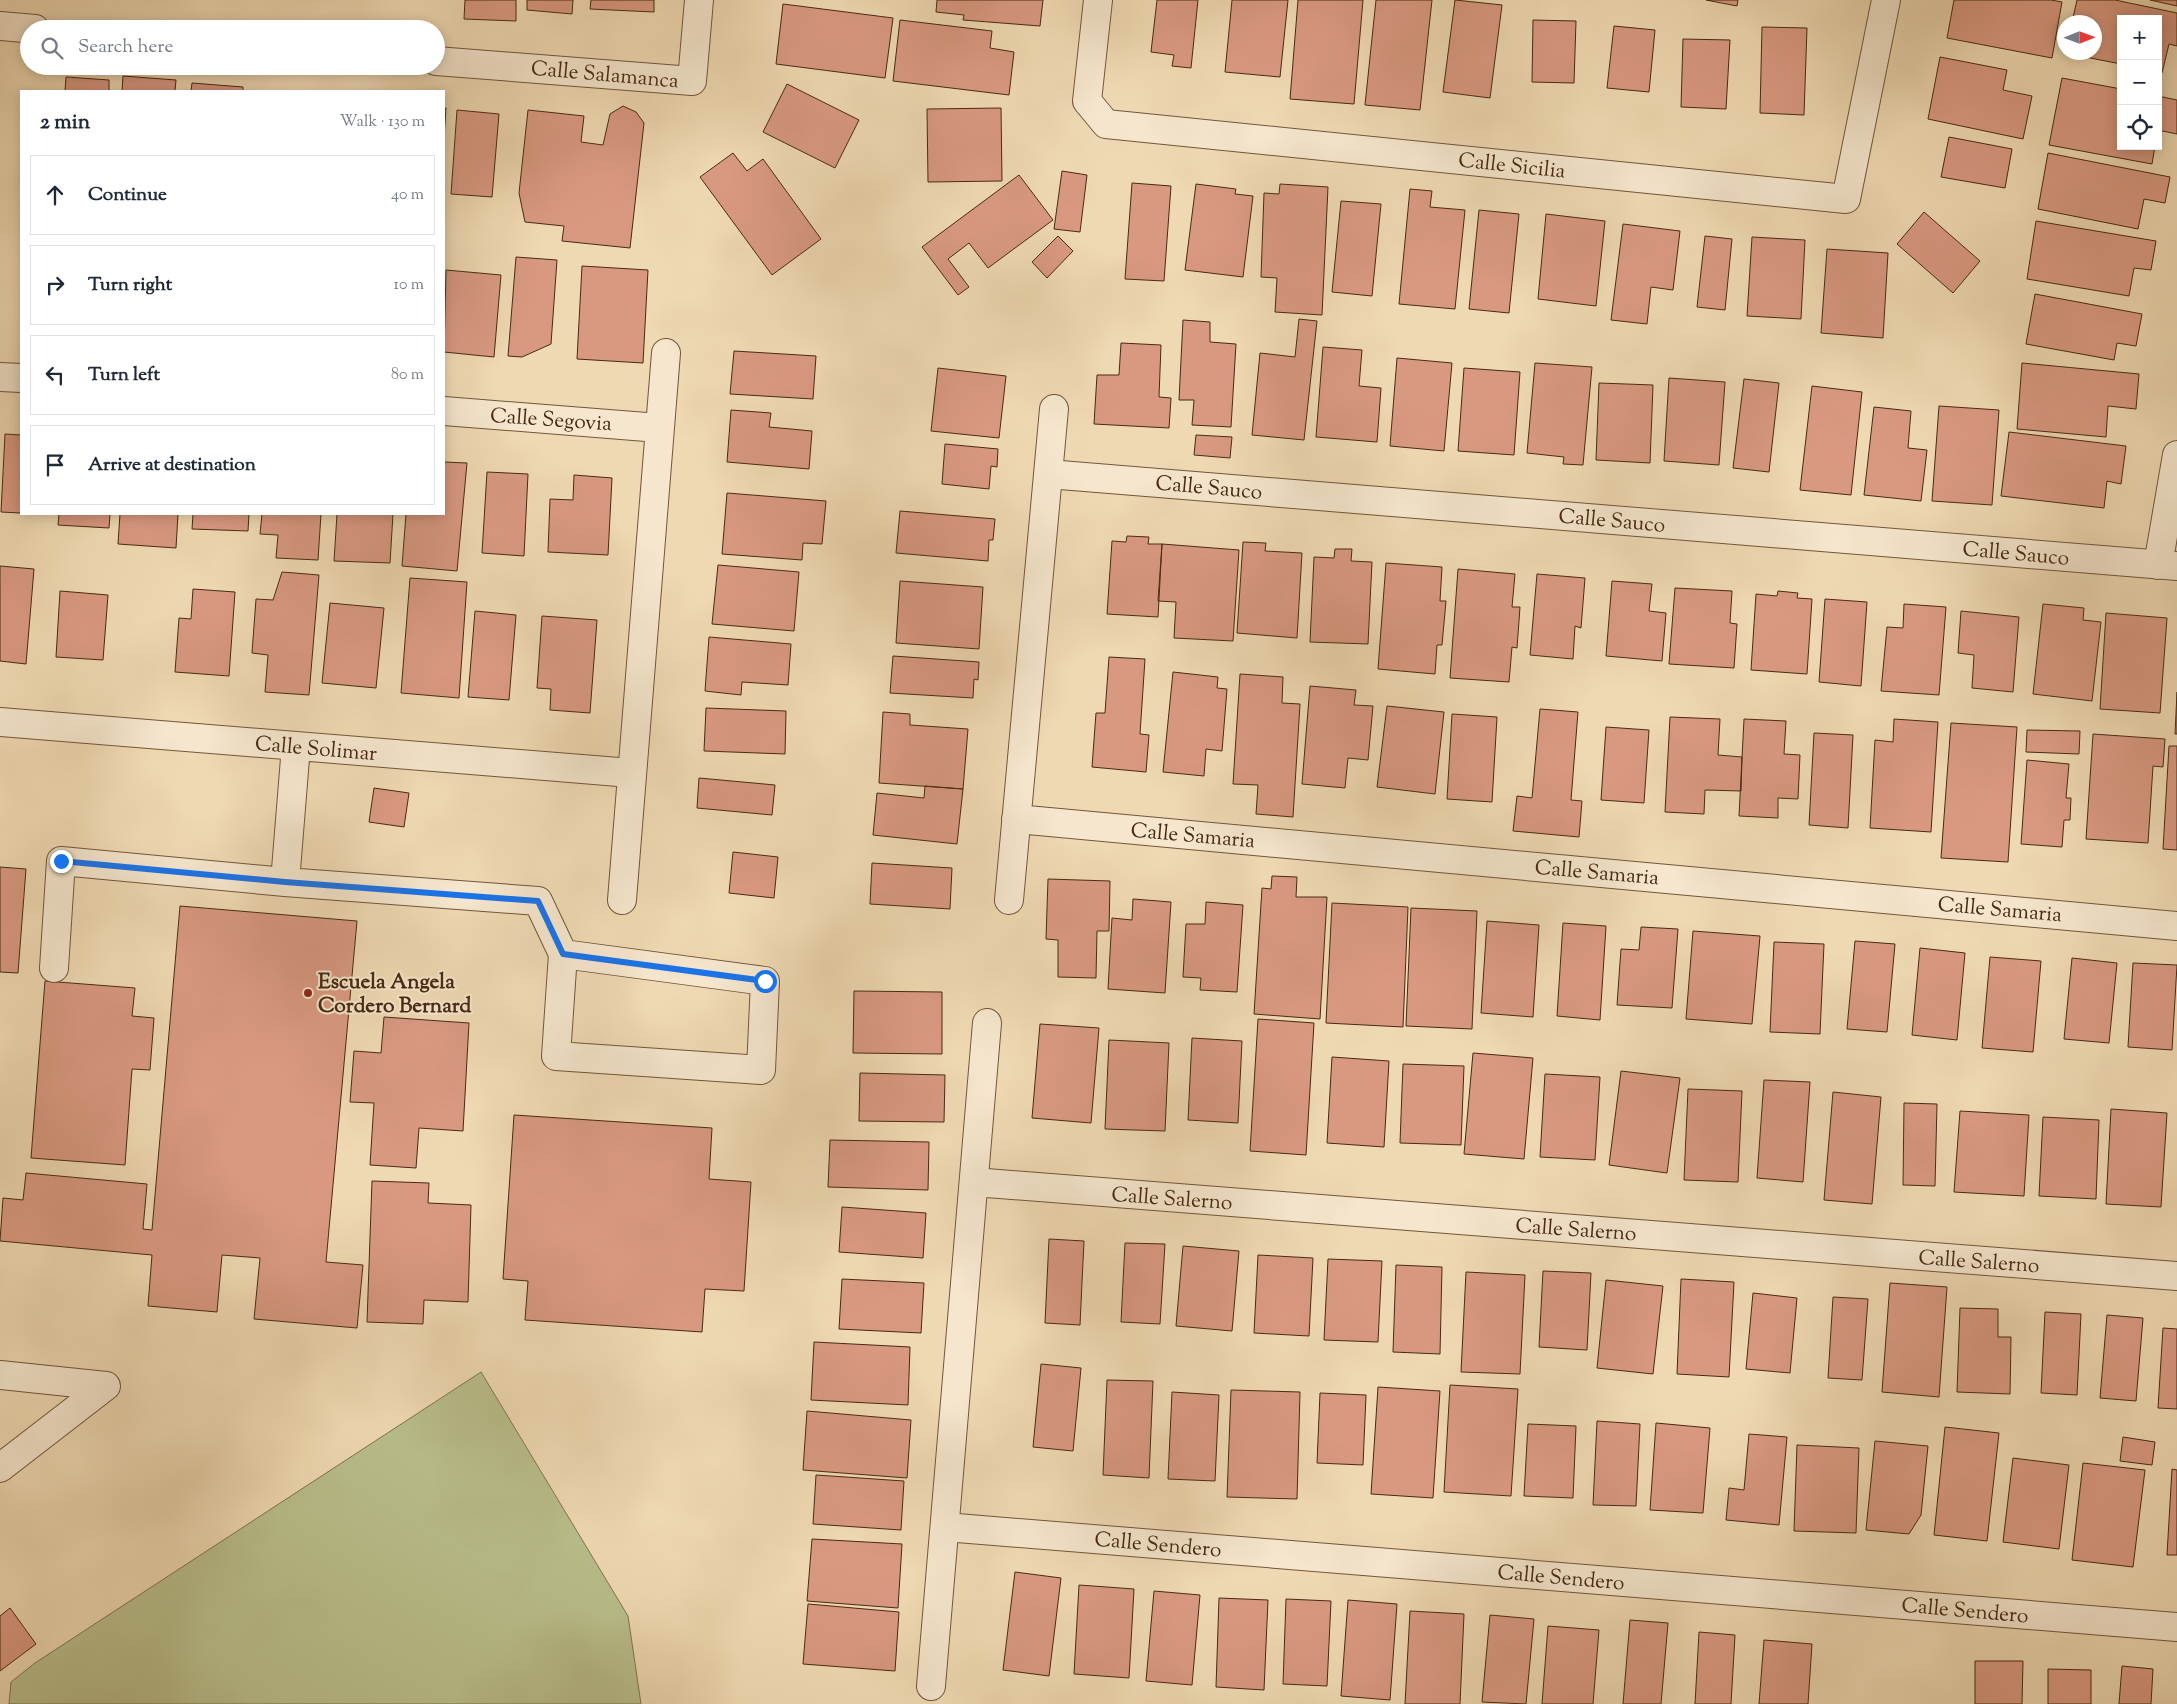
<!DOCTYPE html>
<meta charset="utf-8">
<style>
body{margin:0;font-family:"Sorts Mill Goudy",serif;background:#f2f2f3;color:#1f2937}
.controls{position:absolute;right:15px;top:15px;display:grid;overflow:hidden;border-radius:0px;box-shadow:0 2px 12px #0003}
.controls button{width:45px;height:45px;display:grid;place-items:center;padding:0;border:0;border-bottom:1px solid #e0e1e3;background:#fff;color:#1f2937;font:25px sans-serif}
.compass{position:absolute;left:2057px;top:15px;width:45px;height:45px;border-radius:50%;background:#fff;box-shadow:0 2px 12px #0003;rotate:89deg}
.stop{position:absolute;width:15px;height:15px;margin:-11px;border:4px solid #1a73e8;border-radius:50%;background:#fff}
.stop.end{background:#1a73e8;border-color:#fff;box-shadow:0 1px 5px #0008}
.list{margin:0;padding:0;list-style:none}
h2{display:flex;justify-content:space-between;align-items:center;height:65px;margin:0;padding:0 20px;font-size:21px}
h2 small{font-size:16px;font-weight:400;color:#747a83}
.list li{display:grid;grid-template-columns:32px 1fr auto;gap:15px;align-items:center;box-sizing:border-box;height:80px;margin:0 10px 10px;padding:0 10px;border:1px solid #e0e1e3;border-radius:0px}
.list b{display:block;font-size:19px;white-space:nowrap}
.list em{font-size:16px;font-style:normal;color:#747a83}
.icon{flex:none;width:28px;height:28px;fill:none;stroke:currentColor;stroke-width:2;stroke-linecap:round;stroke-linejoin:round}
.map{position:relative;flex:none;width:2177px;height:1704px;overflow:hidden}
.search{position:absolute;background:#fff;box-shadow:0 2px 12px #0003;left:20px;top:20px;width:425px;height:55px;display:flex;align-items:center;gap:12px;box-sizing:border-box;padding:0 18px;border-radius:28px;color:#747a83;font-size:19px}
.panel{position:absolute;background:#fff;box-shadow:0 2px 12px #0003;left:20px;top:90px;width:425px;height:425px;border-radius:0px}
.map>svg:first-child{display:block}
.green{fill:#b9bf8c;stroke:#80744f}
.building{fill:#d99981;stroke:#482a12}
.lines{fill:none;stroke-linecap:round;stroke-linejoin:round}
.minor-casing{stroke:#72563a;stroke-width:30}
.minor{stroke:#f5e6cd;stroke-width:28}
.route{stroke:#1a73e8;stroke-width:6}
.poi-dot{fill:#8f2418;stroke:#f5e6cd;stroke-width:2}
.labels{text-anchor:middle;stroke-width:4;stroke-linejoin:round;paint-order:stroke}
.street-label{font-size:21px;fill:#482a12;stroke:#f5e6cd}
.poi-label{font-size:21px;font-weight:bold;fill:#482a12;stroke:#f5e6cd;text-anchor:start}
</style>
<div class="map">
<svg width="2177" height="1704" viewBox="0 0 2177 1704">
<rect width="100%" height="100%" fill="#efd9b2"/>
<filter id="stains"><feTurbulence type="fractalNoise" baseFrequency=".004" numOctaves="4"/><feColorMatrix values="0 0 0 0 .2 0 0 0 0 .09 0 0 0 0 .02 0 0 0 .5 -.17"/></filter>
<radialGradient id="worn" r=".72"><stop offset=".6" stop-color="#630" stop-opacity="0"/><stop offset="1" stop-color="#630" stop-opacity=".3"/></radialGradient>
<!-- green -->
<path class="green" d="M481,1372L628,1616L641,1704H9L11,1682L35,1663Z"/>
<!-- building -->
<path class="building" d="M465,0H516V21L464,19Z
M527,0H573L572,14L527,10Z
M591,0H654V12L590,9Z
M937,0H1043L1040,26L963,20L964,15L936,12Z
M1157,0H1198L1191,68L1172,66L1174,55L1151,52Z
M1232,0H1288L1280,77L1225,72Z
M1298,0H1363L1354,104L1290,99Z
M1376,0H1432L1420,110L1365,105Z
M1455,0L1502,5L1490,98L1443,92Z
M1706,0H1738L1737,6Z
M1954,0H2051L2062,2L2052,58L1947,38Z
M2077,0H2115L2177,13V46L2169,44L2162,73L2158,72V19H2121V64L2080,56L2081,52H2094V22H2072Z
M2150,0H2177V6Z
M783,4L893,18L885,78L776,64Z
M900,20L992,31L990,48L1014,52L1009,95L893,81Z
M1533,20L1576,21L1574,83L1532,82Z
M1614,26L1655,30L1649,92L1607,88Z
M1762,27L1807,28L1804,115L1760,113Z
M1683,39L1730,40L1726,109L1681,107Z
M1940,57L2007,70L2003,90L2032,96L2023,139L1928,119Z
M123,76L176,80L175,91H122Z
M66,77L109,80V91H65Z
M2062,78L2121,89V146H2155L2152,164L2049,145Z
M192,83L243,87V91H191Z
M787,84L859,120L835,168L763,132Z
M2158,96L2177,100V134L2158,130Z
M623,106L636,112L644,123L630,248L562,241L564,226L525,222L519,193L528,110L584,116L581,142L603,145L610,114Z
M444,108H446L444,139Z
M1001,108L1002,181L928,182L927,109Z
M457,110L499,114L492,197L451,194Z
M1949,137L2012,149L2005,188L1941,177Z
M733,153L747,171L763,159L821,239L772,275L700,177Z
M2048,153L2170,177L2165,203L2144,199L2138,229L2038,209Z
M1062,171L1087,175L1080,232L1054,229Z
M1019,175L1053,220L988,268L969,243L948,259L969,287L958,295L922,247Z
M1132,183L1171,186L1164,281L1125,279Z
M1196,184L1236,189L1235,194L1253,196L1243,277L1185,270Z
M1280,184L1328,187L1322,315L1275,312L1277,278L1261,277L1264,193L1279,194Z
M1410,189L1432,191L1430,207L1465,210L1455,309L1399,304Z
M1341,201L1381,204L1372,296L1332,292Z
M1479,210L1519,214L1509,313L1469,309Z
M1924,212L1980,261L1953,293L1897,244Z
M1546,214L1605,221L1596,306L1538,299Z
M2036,221L2156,241L2151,270L2134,268L2129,296L2027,279Z
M1623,224L1680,231L1673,290L1651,287L1647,324L1611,320Z
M1058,236L1073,251L1047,278L1032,262Z
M1705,236L1732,239L1725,310L1697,307Z
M1752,237L1805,240L1801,319L1747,316Z
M1827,249L1888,253L1883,338L1821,333Z
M516,257L557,260L551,344L522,357L508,356Z
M582,266L648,270L643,363L577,359Z
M446,270L501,275L494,357L444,352Z
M2035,294L2142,314L2136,346L2117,343L2114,360L2026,344Z
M1299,319L1317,321L1304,440L1252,435L1260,353L1295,357Z
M1183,320L1210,322V342L1236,344L1231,427L1192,425L1194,400H1179Z
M1121,343L1161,345L1159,397L1171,398L1169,428L1094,424L1097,375H1119Z
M1323,347L1362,350L1359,386L1381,388L1377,442L1316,437Z
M734,351L816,356L813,399L730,394Z
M1397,358L1452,363L1444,451L1390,446Z
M1535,363L1592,367L1583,465L1563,464L1564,457L1527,453Z
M2022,363L2139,374L2136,409L2108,406L2106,437L2017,429Z
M938,368L1006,376L999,438L931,431Z
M1464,368L1520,372L1514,455L1458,451Z
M1669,378L1725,382L1719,465L1664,461Z
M1744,379L1779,383L1769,472L1733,468Z
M1599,383L1653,385L1650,463L1596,460Z
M1812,386L1862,392L1851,495L1800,490Z
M1939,406L1999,410L1992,505L1932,501Z
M1874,407L1911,411L1908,448L1927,450L1921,501L1864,495Z
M731,410L771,413L769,427L812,431L809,469L727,462Z
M2009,432L2126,446L2121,484L2107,481L2104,508L2001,496Z
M5,434L21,435V513L1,512Z
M1196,435L1232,437L1230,458L1194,455Z
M945,444L998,449L997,467L991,466L989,489L942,484Z
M444,462L467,463L457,571L402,566L406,514H444Z
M487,472L528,474L524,556L482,553Z
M574,475L612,478L608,555L548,552L550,499L573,500Z
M727,493L826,501L822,544L803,543L802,560L722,554Z
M900,511L995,519L993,540H989L988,561L896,553Z
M59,514H110L109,528L58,525Z
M120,514H178L176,548L118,544Z
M193,514H249L248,531L192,529Z
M262,514H321L318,560L276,558L278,535L260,534Z
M337,514H393L390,563L334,561Z
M1127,536L1149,537L1148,544H1162L1158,617L1107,614L1112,541L1126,542Z
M1243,542L1266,543L1265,551L1302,553L1297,638L1237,633Z
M1162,544L1239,550L1233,641L1174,638L1176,602L1158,601Z
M1335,549H1352L1351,561L1372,562L1368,644L1310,642L1314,557L1334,558Z
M1386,563L1442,567L1440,601H1446L1442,645H1437L1435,674L1378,669Z
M718,565L799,572L794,631L712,624Z
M0,566L34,569L26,664L0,661Z
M1458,569L1515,574L1512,607H1520L1517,648L1512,647L1509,682L1450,678Z
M282,572L319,575L309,695L265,692L268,655L252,653L256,599L273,600Z
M1537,574L1585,578L1581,628L1575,626L1573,659L1530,655Z
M410,578L467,582L459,698L401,693Z
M900,581L983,587L979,649L896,643Z
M1612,581L1652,584L1649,611L1666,613L1662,661L1606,656Z
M1675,588L1732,591L1730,623L1737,624L1734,668L1669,664Z
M193,589L235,592L229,676L175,672L179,618L191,619Z
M60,591L108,595L103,660L56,657Z
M1778,591L1798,593L1797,598L1812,599L1807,674L1751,670L1756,594L1777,596Z
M1825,599L1867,602L1861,686L1819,682Z
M330,603L384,608L376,688L322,683Z
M1904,604L1946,607L1939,695L1881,691L1887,627L1903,628Z
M2043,604L2084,608L2083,620L2101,622L2092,701L2033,694Z
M475,611L516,615L509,700L468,697Z
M1961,611L2019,617L2013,692L1972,688L1974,655L1958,653Z
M2106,613L2167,618L2160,713L2100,709Z
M542,616L597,620L590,713L550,710L551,689L537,688Z
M709,637L791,644L788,685L742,682L741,695L705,691Z
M893,656L979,662L978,680L974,679L973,698L890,693Z
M1109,657L1145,659L1140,734L1149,735L1146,772L1092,767L1096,713H1105Z
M1173,672L1218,677L1217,688L1227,689L1222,751L1206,749L1204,776L1163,772Z
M1240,674L1283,677L1282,703L1300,704L1293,817L1256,814L1258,785L1233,784Z
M1310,686L1356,690L1354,705L1373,706L1368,760L1348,758L1345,788L1302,784Z
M2177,692V734H2175Z
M1387,706L1444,712L1435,794L1377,787Z
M706,708L786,711L785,754L704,751Z
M1540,709L1578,712L1571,800L1582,801L1579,837L1513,831L1517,796L1532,798Z
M883,712L910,714V725L968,729L963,789L879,783Z
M1452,714L1497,717L1492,802L1447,799Z
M1670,717L1720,719L1718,755L1742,757L1741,791L1705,790L1704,814L1665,812Z
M1744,719L1786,721L1784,754L1800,755L1798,799L1778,798V818L1739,816Z
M1894,719L1938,722L1931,832L1870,828L1875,740L1893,742Z
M1951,723L2017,727L2008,862L1941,858Z
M1606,727L1649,730L1644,803L1601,800Z
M2027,730L2080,731L2079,754L2026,752Z
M1814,733L1853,735L1848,828L1809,825Z
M2093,734L2165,739L2163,767L2153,766L2148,843L2086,839Z
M2169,746H2177V850L2163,849Z
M2027,760L2069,764L2066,798H2071L2070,820H2064L2062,847L2021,844Z
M699,778L775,785L772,815L697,808Z
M925,786L963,789L957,844L873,835L877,793L924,798Z
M374,788L409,793L404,827L369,822Z
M733,852L778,857L774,898L729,893Z
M872,863L952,868L950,909L870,904Z
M0,867L26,869L18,973L0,972Z
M1272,876L1297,877L1296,897H1327L1320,1019L1254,1014L1262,888L1271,889Z
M1048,879L1110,881L1109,931H1097L1096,978L1058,977V940L1046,939Z
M1133,899L1171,902L1165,993L1108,989L1112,918L1132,920Z
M1206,902L1243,905L1237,992L1200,990L1201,978L1183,977L1186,924H1205Z
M1332,903L1408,907L1403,1027L1326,1023Z
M180,906L357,921L326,1262L363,1265L357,1328L254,1319L260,1258L222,1255L217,1312L148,1306L152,1255L0,1241L3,1198L23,1200L26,1173L147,1184L143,1229L152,1230Z
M1411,908L1477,911L1472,1029L1406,1026Z
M1487,921L1539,925L1533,1017L1481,1013Z
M1563,923L1606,926L1600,1020L1557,1016Z
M1641,927L1678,929L1672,1008L1617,1005L1621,949L1639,950Z
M1693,931L1760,936L1752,1024L1686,1019Z
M1855,941L1895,944L1887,1032L1847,1029Z
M1774,942L1824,944L1820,1034L1770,1032Z
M1920,948L1965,953L1957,1040L1912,1035Z
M1990,957L2041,961L2033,1052L1982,1048Z
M2072,958L2117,963L2109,1043L2064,1039Z
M2133,963L2177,965L2172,1050L2128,1047Z
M45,981L135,988L132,1016L154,1018L150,1070L132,1069L125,1165L31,1158Z
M854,991L942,992V1054L853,1053Z
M384,1017L469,1023L463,1131L419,1128L416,1168L370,1165L374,1103L350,1102L354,1051L381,1053Z
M1258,1019L1314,1023L1306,1155L1250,1151Z
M1040,1024L1099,1028L1091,1123L1032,1118Z
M1192,1038L1242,1041L1238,1123L1188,1120Z
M1109,1040L1169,1043L1165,1131L1105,1129Z
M1473,1053L1533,1058L1524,1159L1464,1154Z
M1332,1057L1389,1061L1384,1147L1327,1143Z
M1403,1064L1464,1066L1461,1145L1400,1143Z
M1621,1071L1680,1078L1667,1173L1609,1165Z
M860,1073L945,1075L944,1122L859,1121Z
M1545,1074L1600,1077L1595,1160L1540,1157Z
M1764,1080L1810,1082L1803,1182L1757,1178Z
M1688,1089L1742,1091L1738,1182L1684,1180Z
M1833,1092L1881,1097L1872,1204L1824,1200Z
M1904,1103L1937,1104L1935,1186L1903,1185Z
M2111,1109L2167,1113L2161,1207L2106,1204Z
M1960,1111L2029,1115L2024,1196L1954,1192Z
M514,1115L712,1128L709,1179L751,1182L744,1291L705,1289L702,1332L525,1320L528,1281L503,1279Z
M2043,1117L2099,1120L2096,1199L2039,1196Z
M830,1140L929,1142L928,1190L828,1187Z
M372,1181L429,1183L428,1203L471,1205L468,1302L424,1300L423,1324L367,1322Z
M842,1207L926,1213L923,1258L839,1252Z
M1049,1239L1084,1241L1080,1325L1045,1323Z
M1125,1243L1165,1244L1160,1324L1121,1322Z
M1183,1246L1239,1251L1232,1331L1176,1326Z
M1258,1255L1313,1258L1309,1336L1254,1333Z
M1328,1259L1382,1261L1378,1342L1324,1340Z
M1396,1265L1442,1267L1440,1354L1393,1352Z
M1543,1271L1591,1273L1587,1350L1539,1347Z
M1466,1272L1525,1275L1520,1374L1461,1372Z
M842,1279L924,1283L921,1333L839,1329Z
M1681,1279L1734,1282L1729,1377L1677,1374Z
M1606,1280L1663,1286L1653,1374L1597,1368Z
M1890,1283L1947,1287L1939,1397L1882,1392Z
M1753,1293L1797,1298L1790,1373L1746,1369Z
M1833,1297L1868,1299L1862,1380L1828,1378Z
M1960,1308L1998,1309V1337H2011L2010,1394L1957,1392Z
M2045,1312L2081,1314L2077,1395L2041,1393Z
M2107,1315L2143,1318L2136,1401L2100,1398Z
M2163,1328L2177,1329V1409L2158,1408Z
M814,1342L910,1347L908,1405L811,1400Z
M1041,1364L1081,1368L1073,1451L1033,1447Z
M1107,1380L1153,1381L1149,1478L1103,1475Z
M1450,1385L1518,1389L1511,1496L1444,1492Z
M1378,1387L1440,1391L1433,1498L1371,1494Z
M1231,1390L1300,1392L1297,1499L1227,1497Z
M1172,1392L1219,1395L1215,1481L1168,1479Z
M1320,1393L1366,1395L1363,1465L1317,1463Z
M807,1411L911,1420L907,1478L803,1470Z
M1597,1421L1640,1424L1636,1506L1593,1505Z
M1656,1423L1710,1428L1703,1513L1650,1510Z
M1528,1424L1576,1426L1573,1498L1524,1496Z
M1945,1427L1999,1433L1987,1541L1934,1535Z
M1749,1434L1787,1437L1779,1525L1726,1520L1729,1488L1744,1490Z
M2123,1437L2155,1442L2152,1465L2120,1461Z
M1875,1441L1928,1446L1921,1515L1909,1534L1866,1530Z
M1797,1445L1859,1448L1856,1533L1794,1531Z
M2013,1458L2069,1465L2059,1549L2003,1542Z
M2083,1463L2145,1470L2133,1567L2072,1560Z
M2172,1469L2177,1470V1555H2167Z
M816,1475L904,1481L901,1530L813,1524Z
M812,1539L902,1544L898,1608L807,1601Z
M1015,1572L1061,1578L1049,1676L1003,1670Z
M1079,1585L1134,1589L1129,1678L1074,1674Z
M1154,1591L1200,1595L1192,1685L1146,1681Z
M1219,1598L1268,1600L1264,1690L1216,1687Z
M1286,1599L1331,1601L1327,1686L1283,1684Z
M1348,1600L1397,1604L1390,1700L1341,1696Z
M808,1604L899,1612L895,1671L803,1664Z
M10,1608L36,1644L0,1671V1616Z
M1410,1611L1464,1614L1460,1704H1405Z
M1490,1615L1534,1619L1526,1704L1482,1702Z
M1630,1620L1668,1623L1661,1704H1623Z
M1548,1626L1599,1630L1593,1704H1542Z
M1699,1632L1735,1635L1731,1704H1695Z
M1764,1640L1812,1644L1808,1704H1759Z
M1975,1661H2023L2022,1704H1975Z
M2122,1666L2153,1669L2151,1704H2119Z
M2048,1669L2091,1670V1704H2048Z"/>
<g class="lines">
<defs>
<path id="minor" d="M1098,0L1087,101L1106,124L1846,199L1886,0
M0,26L35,29
M436,61L692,81L699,0
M0,377L21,378
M444,411L659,428
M1048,474L2177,566
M2158,565L2177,455
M0,722L631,773
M1016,819L2177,926
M285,882L296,746
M622,900L666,353
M1009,900L1054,409
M54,968L61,861L285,882L538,901L563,954L556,1056L761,1070L765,981L563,954
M974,1182L2177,1276
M0,1375L106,1386L0,1468
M945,1527L2177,1627
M931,1686L987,1023"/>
</defs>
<!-- minor casing -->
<use href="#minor" class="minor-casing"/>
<!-- minor -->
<use href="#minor" class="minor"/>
</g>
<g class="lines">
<!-- route -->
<path class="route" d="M61,861L285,882L538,901L563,954L765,981"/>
</g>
<!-- markers -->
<circle class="poi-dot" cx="308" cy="993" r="5"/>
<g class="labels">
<!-- street labels -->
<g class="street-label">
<text transform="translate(605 74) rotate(5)" y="7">Calle Salamanca</text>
<text transform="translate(1512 165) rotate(6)" y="7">Calle Sicilia</text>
<text transform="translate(551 419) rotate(4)" y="7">Calle Segovia</text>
<text transform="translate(1209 487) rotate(5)" y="7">Calle Sauco</text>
<text transform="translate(1612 520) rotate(5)" y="7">Calle Sauco</text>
<text transform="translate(2016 553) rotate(5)" y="7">Calle Sauco</text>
<text transform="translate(316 748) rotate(5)" y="7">Calle Solimar</text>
<text transform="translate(1193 835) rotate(5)" y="7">Calle Samaria</text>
<text transform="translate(1597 872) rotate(5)" y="7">Calle Samaria</text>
<text transform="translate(2000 909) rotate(5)" y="7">Calle Samaria</text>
<text transform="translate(1172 1198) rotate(4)" y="7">Calle Salerno</text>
<text transform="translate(1576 1229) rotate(4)" y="7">Calle Salerno</text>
<text transform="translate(1979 1261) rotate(4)" y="7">Calle Salerno</text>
<text transform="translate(1158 1544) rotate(5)" y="7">Calle Sendero</text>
<text transform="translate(1561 1577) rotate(5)" y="7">Calle Sendero</text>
<text transform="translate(1965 1610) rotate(5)" y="7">Calle Sendero</text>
</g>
<!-- poi labels -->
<g class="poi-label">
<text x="318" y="988">Escuela Angela<tspan x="318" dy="24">Cordero Bernard</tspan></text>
</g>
</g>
<rect width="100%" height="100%" filter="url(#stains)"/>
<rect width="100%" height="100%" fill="url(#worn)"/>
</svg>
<div class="controls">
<button>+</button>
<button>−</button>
<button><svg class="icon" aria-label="locate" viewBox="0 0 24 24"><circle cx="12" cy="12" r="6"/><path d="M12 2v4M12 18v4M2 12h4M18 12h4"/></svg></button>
</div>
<svg class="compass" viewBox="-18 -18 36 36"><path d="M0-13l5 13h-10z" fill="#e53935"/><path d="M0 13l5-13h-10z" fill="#747a83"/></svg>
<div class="stop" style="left:765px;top:981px"></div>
<div class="stop end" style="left:61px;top:861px"></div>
<div class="search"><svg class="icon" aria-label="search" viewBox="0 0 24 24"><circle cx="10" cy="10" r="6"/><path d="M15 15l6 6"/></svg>Search here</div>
<section class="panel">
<h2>2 min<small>Walk · 130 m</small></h2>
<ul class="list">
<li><svg class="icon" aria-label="ahead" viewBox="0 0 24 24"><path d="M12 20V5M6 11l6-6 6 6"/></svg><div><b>Continue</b></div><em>40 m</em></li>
<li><svg class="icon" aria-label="right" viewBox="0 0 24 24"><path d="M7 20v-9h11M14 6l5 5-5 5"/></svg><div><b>Turn right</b></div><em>10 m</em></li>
<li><svg class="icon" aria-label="left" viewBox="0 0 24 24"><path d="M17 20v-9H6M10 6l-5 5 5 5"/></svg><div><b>Turn left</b></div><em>80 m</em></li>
<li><svg class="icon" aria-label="arrive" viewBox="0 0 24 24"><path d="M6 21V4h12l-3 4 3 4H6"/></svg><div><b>Arrive at destination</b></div></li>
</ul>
</section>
</div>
